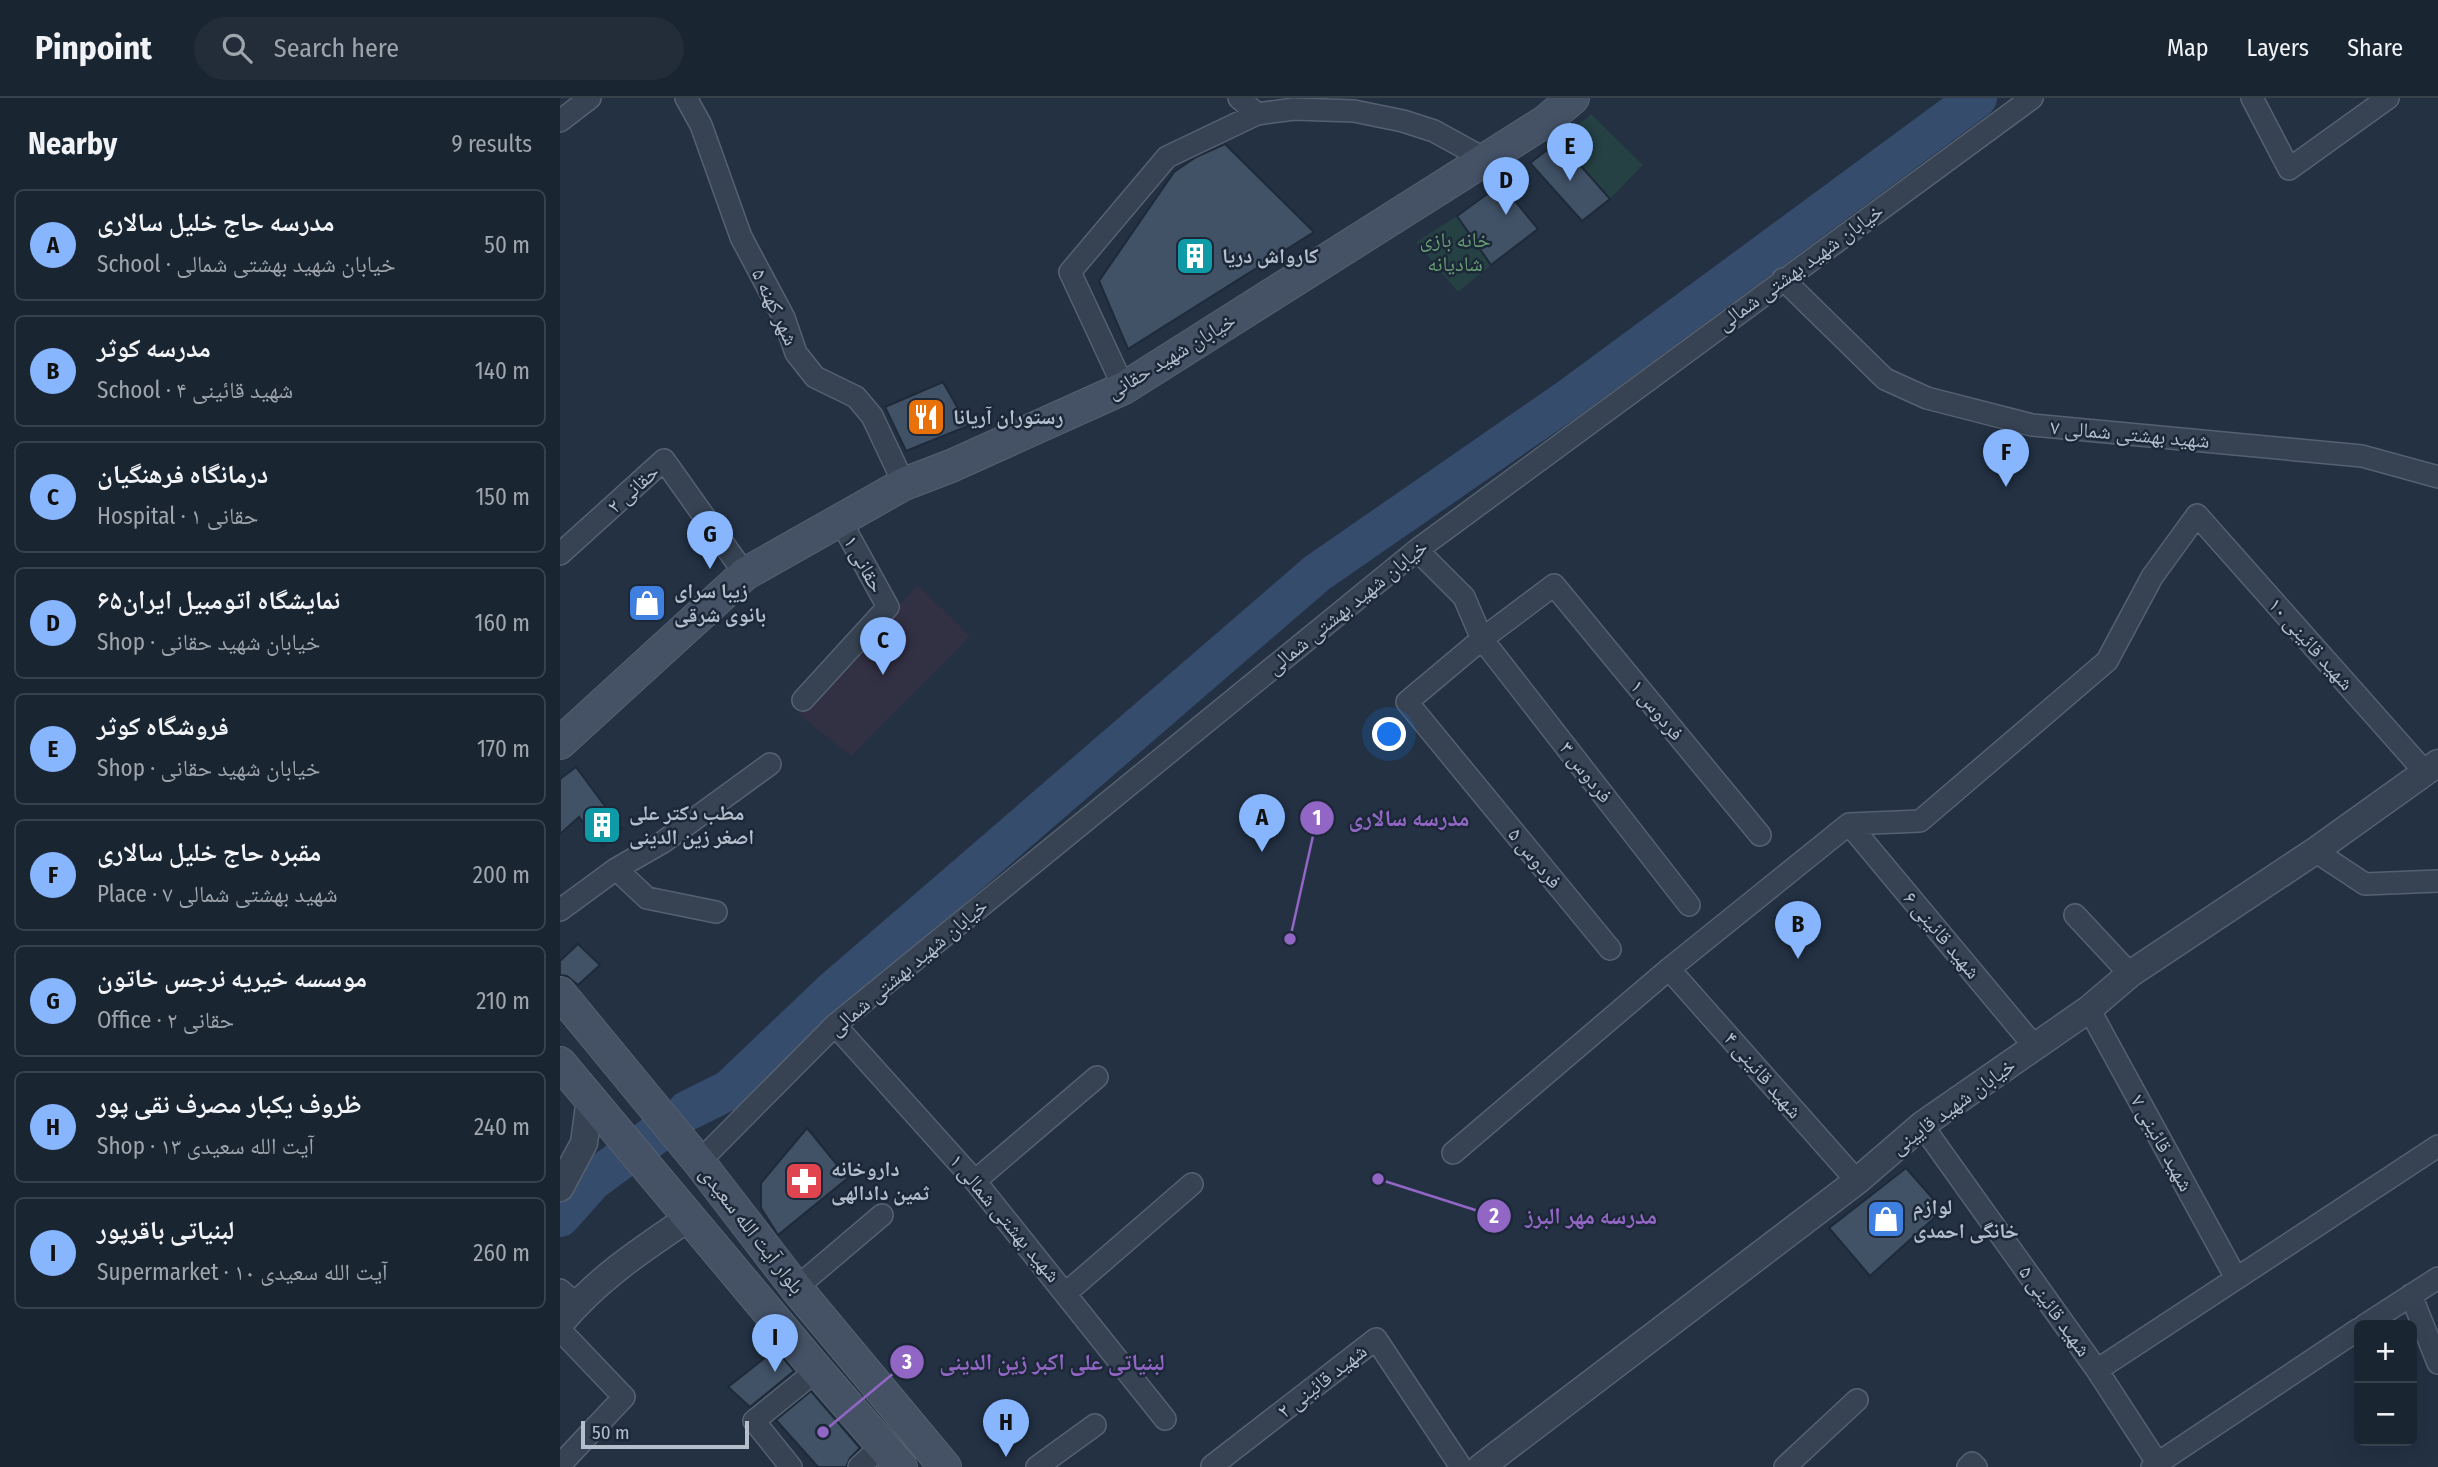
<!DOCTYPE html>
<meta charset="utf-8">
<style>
body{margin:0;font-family:"Fira Sans Condensed","Noto Naskh Arabic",sans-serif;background:#232d3a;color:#f1f3f6}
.controls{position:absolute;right:21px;bottom:21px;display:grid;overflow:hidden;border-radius:10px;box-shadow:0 7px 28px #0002}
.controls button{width:63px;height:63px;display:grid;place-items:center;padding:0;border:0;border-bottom:2px solid #38424d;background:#1a2532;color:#f1f3f6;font:35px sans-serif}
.scale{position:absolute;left:21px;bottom:18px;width:168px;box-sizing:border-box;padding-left:7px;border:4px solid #b4becd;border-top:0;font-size:19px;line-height:24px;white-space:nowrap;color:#b4becd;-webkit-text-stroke:5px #1c2838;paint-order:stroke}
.you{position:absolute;left:830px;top:637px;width:24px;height:24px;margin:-18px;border:5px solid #fff;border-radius:50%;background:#1a73e8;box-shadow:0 0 0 10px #1a73e833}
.badge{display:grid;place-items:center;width:46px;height:46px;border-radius:50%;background:#87b6ff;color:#111;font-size:23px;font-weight:700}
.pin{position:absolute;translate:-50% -58px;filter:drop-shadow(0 2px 4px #0008)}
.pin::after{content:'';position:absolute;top:37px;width:24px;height:21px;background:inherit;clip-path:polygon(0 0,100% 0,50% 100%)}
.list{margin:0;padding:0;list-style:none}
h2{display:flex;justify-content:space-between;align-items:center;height:91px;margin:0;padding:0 28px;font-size:30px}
h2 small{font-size:23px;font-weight:400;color:#9fa5ac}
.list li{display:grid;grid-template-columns:46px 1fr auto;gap:21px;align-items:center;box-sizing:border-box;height:112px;margin:0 14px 14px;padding:0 14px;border:2px solid #38424d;border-radius:10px}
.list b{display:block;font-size:26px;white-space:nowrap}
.list p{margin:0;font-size:23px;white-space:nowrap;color:#9fa5ac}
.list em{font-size:23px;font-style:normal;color:#9fa5ac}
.icon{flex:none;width:38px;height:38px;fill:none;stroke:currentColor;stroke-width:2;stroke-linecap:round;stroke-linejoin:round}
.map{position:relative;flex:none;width:1878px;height:1369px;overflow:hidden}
header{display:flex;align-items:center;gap:42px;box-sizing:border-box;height:98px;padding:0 35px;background:#1a2532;border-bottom:2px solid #38424d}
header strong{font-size:33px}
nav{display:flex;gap:38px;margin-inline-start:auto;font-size:24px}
.search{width:490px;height:63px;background:#232d3a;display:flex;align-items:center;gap:18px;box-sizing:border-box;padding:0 24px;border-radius:38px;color:#9fa5ac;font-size:26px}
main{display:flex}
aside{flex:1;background:#1a2532}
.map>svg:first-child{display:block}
.medical{fill:#323043}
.green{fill:#254144}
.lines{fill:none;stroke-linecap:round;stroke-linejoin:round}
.river{stroke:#354c6c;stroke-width:40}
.building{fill:#415166;stroke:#1e2a3a;stroke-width:2}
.minor-casing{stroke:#556170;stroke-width:24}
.tertiary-casing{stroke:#556170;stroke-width:29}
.secondary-casing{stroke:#556170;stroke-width:34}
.minor{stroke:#374353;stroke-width:21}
.tertiary{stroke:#374353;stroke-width:26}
.secondary{stroke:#455266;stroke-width:32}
.labels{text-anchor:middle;stroke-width:5;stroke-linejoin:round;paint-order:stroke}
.park-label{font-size:21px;fill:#69a075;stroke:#1c2838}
.poi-label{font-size:21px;font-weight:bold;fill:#b4becd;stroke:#1c2838;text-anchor:start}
.street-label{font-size:21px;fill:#b4becd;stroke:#1c2838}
.leader{fill:none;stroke:#9266c5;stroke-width:2.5}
.callout-dot{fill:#9266c5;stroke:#1c2838;stroke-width:2.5}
.mark-label{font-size:21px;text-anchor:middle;font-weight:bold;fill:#fff}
.callout-label{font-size:23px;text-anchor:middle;font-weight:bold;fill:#9266c5;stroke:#1c2838;stroke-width:5;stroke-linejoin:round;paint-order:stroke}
</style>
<header>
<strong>Pinpoint</strong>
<div class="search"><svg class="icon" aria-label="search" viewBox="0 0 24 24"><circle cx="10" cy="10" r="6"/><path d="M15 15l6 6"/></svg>Search here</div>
<nav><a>Map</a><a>Layers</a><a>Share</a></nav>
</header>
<main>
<aside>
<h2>Nearby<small>9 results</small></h2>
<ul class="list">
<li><span class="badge">A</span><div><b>مدرسه حاج خلیل سالاری</b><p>School · خیابان شهید بهشتی شمالی</p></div><em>50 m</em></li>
<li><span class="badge">B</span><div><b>مدرسه کوثر</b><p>School · شهید قائینی ۴</p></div><em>140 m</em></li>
<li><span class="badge">C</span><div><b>درمانگاه فرهنگیان</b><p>Hospital · حقانی ۱</p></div><em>150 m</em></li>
<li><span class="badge">D</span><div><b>نمایشگاه اتومبیل ایران۶۵</b><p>Shop · خیابان شهید حقانی</p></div><em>160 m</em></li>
<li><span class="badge">E</span><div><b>فروشگاه کوثر</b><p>Shop · خیابان شهید حقانی</p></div><em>170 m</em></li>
<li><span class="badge">F</span><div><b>مقبره حاج خلیل سالاری</b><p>Place · شهید بهشتی شمالی ۷</p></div><em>200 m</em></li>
<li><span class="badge">G</span><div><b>موسسه خیریه نرجس خاتون</b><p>Office · حقانی ۲</p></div><em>210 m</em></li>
<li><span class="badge">H</span><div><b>ظروف یکبار مصرف نقی پور</b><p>Shop · آیت الله سعیدی ۱۳</p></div><em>240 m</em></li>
<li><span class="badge">I</span><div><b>لبنیاتی باقرپور</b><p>Supermarket · آیت الله سعیدی ۱۰</p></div><em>260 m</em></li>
</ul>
</aside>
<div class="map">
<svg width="1878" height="1369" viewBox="0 0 1878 1369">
<rect width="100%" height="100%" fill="#233143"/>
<!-- medical -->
<path class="medical" d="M358,487L410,538L291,658L238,616Z"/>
<!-- green -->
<path class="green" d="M1031,16L1083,67L1050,101L999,43Z
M897,118L931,167L898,194L856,144Z"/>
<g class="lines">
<!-- river -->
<path class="river" d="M127,1013L169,992L272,894L757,475L1007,302L1417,0
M0,1119L33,1082L99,1034"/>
</g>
<!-- building -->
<path class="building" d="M999,43L1050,101L1022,123L970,65Z
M665,46L754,134L568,251L539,183L614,74L636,59Z
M941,86L978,131L931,167L897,118Z
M383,284L408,328L346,353L325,309Z
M16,669L62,731L43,748L19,719L0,736V681Z
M18,846L40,867L18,887L7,878L0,877V863Z
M247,1030L288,1080L218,1137L201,1110V1085Z
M1346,1070L1383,1112L1310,1178L1269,1130Z
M216,1251L234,1273L190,1309L168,1289Z
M251,1293L300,1350L290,1360L286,1369H258L216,1322Z"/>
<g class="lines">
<defs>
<path id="minor" d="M126,0L141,27L181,139L224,220L236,255L255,279L296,299L312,318L344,386
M679,0L697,16
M1692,0L1729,71L1828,0
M0,23L30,0
M1223,181L1325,281L1367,300L1472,327L1802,358L1878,379
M564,290L510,174L607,59L697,16L734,11L794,13L843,23L874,33L925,61
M857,452L904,499L922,541L1129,807
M0,456L104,362L185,476
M243,602L328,509L280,422
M1289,726L1475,949
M1755,753L1805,786L1878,783
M56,771L87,800L156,814
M0,812L56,771L103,744L210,666
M1515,817L1570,876
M1050,851L847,604L922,541L994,487L1200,737
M1109,871L1297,1083
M1529,911L1676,1180
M275,927L415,1083L605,1321
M1362,1027L1537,1272L1600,1369
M893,1055L1109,871L1289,726L1360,723L1547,563L1592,479L1637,417L1865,674
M139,1064L275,927L857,452L1472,0
M415,1083L537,979
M236,1190L322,1117
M0,1192L16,1206
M506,1195L632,1086
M1851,1197L1878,1265
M1805,1227L1878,1180
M0,1232L64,1299L0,1367
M1537,1272L1878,1048
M652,1368L816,1241L901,1369
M231,1369L194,1323L257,1272
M299,1369L323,1347
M477,1369L535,1327
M1225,1369L1297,1302
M1408,1369L1412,1365L1416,1369
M1592,1369L1799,1231"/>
<path id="tertiary" d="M0,1090L24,1045L30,1000
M0,1226C35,1182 84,1150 130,1119
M921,1369L1297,1083L1362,1027L1529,911L1570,876L1755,753L1878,665"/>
<path id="secondary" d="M0,645L185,476L344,386L391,368L564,290L986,23L1013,0
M0,895L139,1064L236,1190L385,1369
M0,965L257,1272L341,1369"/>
</defs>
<!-- minor casing -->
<use href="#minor" class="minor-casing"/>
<!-- tertiary casing -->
<use href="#tertiary" class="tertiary-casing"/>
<!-- secondary casing -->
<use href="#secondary" class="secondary-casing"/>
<!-- minor -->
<use href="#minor" class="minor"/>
<!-- tertiary -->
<use href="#tertiary" class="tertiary"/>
<!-- secondary -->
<use href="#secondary" class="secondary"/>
</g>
<!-- icons -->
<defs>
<symbol id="building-square" viewBox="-11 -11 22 22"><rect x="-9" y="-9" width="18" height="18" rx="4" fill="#0f9aa8" stroke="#1c2838"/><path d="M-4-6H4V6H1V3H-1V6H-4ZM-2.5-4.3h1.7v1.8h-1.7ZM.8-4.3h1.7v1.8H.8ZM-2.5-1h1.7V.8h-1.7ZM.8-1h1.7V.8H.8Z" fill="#fff"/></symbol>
<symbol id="restaurant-square" viewBox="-11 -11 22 22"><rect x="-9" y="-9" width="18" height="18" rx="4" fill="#e8710a" stroke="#1c2838"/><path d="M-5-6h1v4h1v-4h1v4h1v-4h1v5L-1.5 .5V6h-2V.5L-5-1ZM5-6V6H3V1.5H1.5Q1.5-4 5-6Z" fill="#fff"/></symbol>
<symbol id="shop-square" viewBox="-11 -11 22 22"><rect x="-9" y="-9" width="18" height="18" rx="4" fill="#3f7fe0" stroke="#1c2838"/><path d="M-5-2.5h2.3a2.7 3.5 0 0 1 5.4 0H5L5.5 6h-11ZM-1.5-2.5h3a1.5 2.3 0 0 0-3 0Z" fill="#fff"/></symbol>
<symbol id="pharmacy-square" viewBox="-11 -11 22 22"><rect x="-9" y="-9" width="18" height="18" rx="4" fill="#e0444e" stroke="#1c2838"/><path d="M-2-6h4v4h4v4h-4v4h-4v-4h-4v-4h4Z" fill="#fff"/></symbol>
</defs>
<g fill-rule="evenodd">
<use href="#building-square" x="613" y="136" width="44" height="44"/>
<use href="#restaurant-square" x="344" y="297" width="44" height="44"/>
<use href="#shop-square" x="65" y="483" width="44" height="44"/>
<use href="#building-square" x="20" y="705" width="44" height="44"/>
<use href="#pharmacy-square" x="222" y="1061" width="44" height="44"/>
<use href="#shop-square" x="1304" y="1099" width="44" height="44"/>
</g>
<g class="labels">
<!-- park labels -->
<g class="park-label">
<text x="895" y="149">خانه بازی<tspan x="895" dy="24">شادیانه</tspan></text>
</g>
<!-- poi labels -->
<g class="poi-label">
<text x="662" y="165">کارواش دریا</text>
<text x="393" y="326">رستوران آریانا</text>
<text x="114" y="500">زیبا سرای<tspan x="114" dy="24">بانوی شرقی</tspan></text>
<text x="69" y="722">مطب دکتر علی<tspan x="69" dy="24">اصغر زین الدینی</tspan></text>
<text x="271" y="1078">داروخانه<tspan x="271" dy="24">ثمین دادالهی</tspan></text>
<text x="1353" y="1116">لوازم<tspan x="1353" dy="24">خانگی احمدی</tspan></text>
</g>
<!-- street labels -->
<g class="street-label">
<text transform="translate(1240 169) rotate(-36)" y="7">خیابان شهید بهشتی شمالی</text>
<text transform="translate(215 209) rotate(65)" y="7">شهر کهنه ۵</text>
<text transform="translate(611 258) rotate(-31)" y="7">خیابان شهید حقانی</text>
<text transform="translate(1570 336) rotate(5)" y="7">شهید بهشتی شمالی ۷</text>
<text transform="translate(73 391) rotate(-42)" y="7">حقانی ۲</text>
<text transform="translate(304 466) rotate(61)" y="7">حقانی ۱</text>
<text transform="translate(787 509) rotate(-39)" y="7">خیابان شهید بهشتی شمالی</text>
<text transform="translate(1751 546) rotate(48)" y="7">شهید قائینی ۱۰</text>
<text transform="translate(1097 612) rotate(51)" y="7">فردوس ۱</text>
<text transform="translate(1026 674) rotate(52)" y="7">فردوس ۳</text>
<text transform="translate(975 760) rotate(51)" y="7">فردوس ۵</text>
<text transform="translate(1382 837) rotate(50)" y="7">شهید قائینی ۶</text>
<text transform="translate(348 869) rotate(-40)" y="7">خیابان شهید بهشتی شمالی</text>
<text transform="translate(1203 977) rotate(49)" y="7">شهید قائینی ۴</text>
<text transform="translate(1393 1008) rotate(-36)" y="7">خیابان شهید قایینی</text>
<text transform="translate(1602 1045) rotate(61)" y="7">شهید قائینی ۷</text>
<text transform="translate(445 1120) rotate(50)" y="7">شهید بهشتی شمالی ۱</text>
<text transform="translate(192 1132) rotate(52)" y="7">بلوار آیت الله سعیدی</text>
<text transform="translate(1495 1213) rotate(54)" y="7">شهید قائینی ۵</text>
<text transform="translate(762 1283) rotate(-38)" y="7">شهید قائینی ۲</text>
</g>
</g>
<!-- callouts -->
<path class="leader" d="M730 841L757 720M818 1081L934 1118M263 1334L347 1264"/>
<g class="callout-dot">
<circle cx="730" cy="841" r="7"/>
<circle cx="818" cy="1081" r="7"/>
<circle cx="263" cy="1334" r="7"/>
<circle cx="757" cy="720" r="18"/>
<circle cx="934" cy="1118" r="18"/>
<circle cx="347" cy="1264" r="18"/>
</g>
<g class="mark-label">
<text x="757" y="727">1</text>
<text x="934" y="1125">2</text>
<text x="347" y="1271">3</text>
</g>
<g class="callout-label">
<text x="849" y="728">مدرسه سالاری</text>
<text x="1031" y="1126">مدرسه مهر البرز</text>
<text x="492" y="1272">لبنیاتی علی اکبر زین الدینی</text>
</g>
</svg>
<div class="controls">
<button>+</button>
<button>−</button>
</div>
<div class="scale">50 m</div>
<div class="you"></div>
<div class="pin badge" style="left:702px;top:754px">A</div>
<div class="pin badge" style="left:1238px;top:861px">B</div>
<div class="pin badge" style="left:323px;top:577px">C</div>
<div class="pin badge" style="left:946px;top:117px">D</div>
<div class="pin badge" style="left:1010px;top:83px">E</div>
<div class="pin badge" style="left:1446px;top:389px">F</div>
<div class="pin badge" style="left:150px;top:471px">G</div>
<div class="pin badge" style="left:446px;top:1359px">H</div>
<div class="pin badge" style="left:215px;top:1274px">I</div>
</div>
</main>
